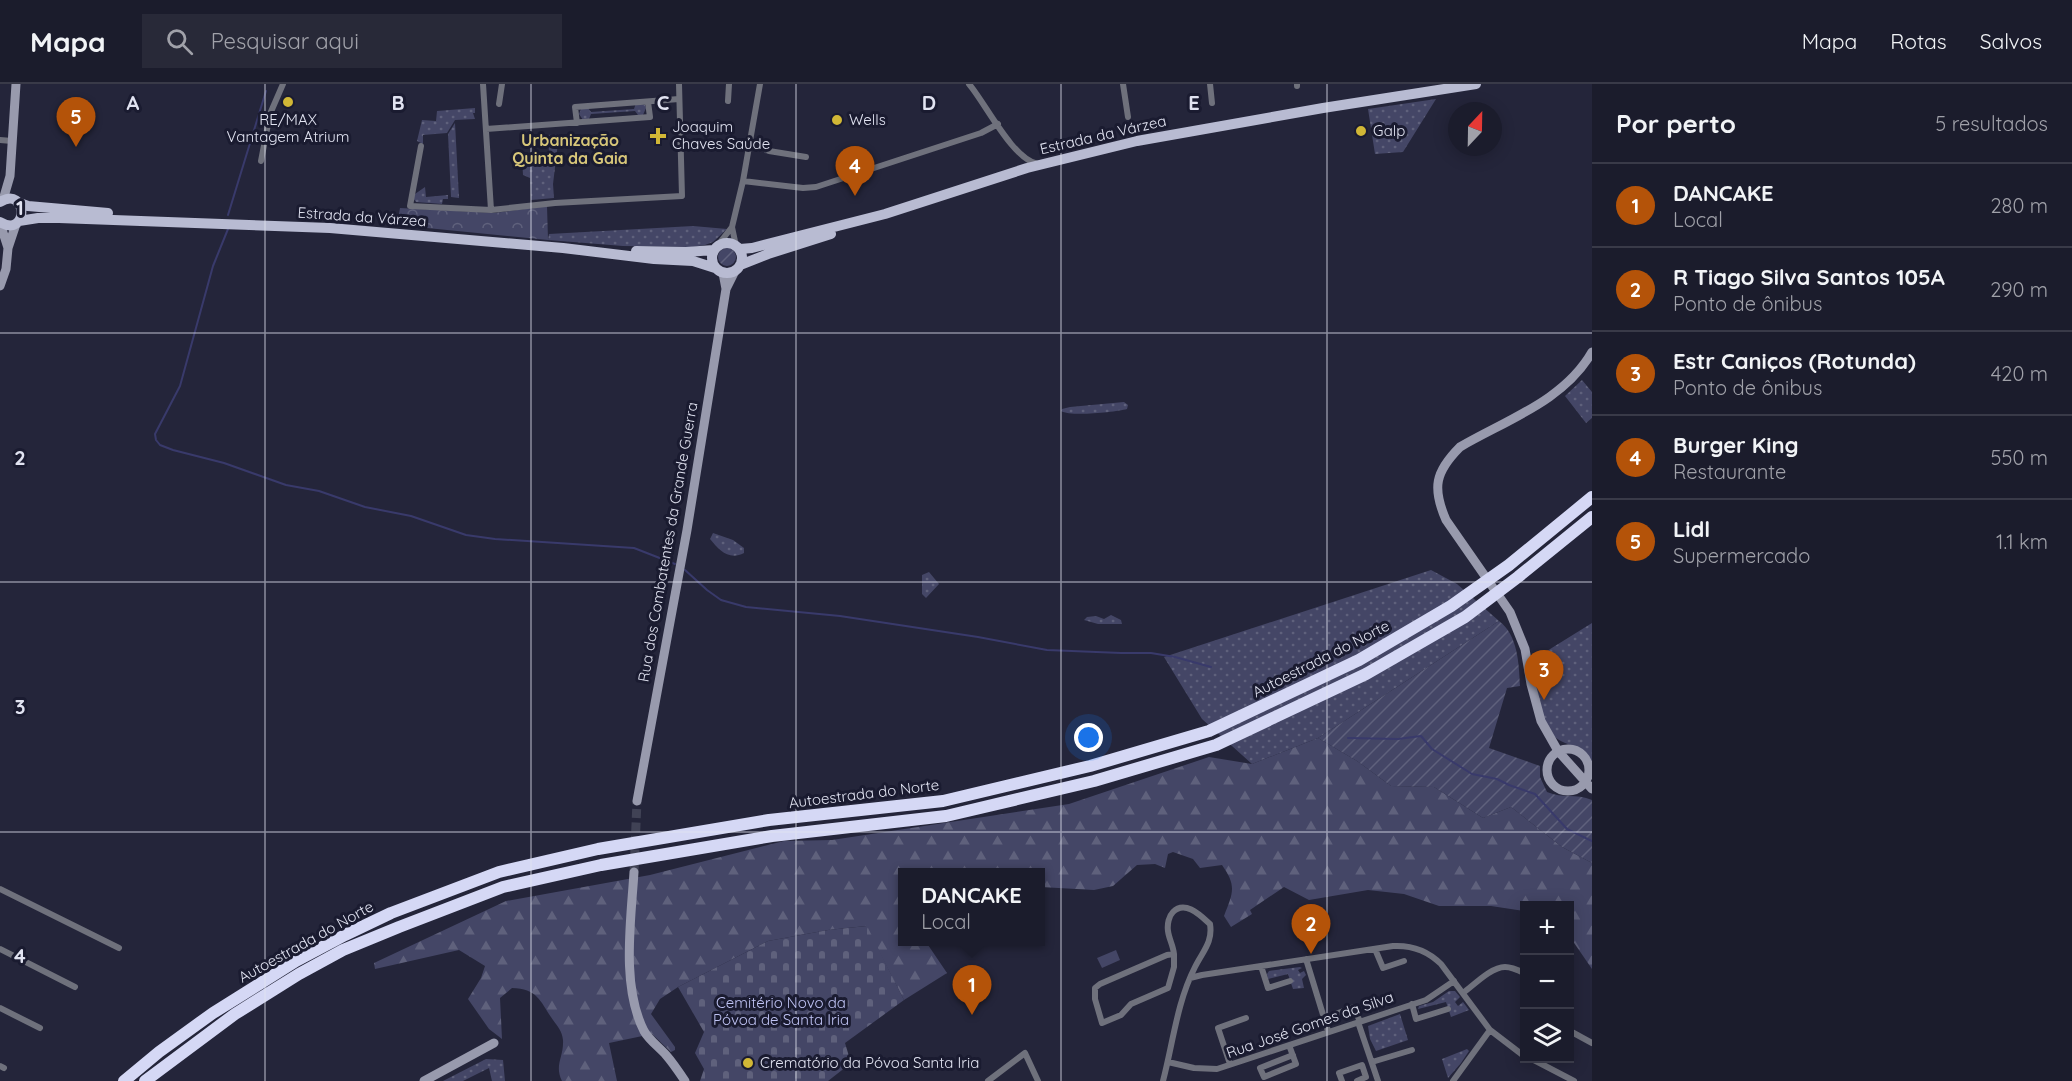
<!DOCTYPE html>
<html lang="pt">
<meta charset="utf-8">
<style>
body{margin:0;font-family:Quicksand,sans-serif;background:#282938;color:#f1f3f6}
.controls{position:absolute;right:18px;bottom:18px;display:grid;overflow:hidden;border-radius:0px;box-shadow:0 3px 15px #0003}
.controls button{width:54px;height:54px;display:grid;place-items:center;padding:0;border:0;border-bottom:2px solid #393a48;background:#1b1c2c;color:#f1f3f6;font:30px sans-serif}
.compass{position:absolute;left:1448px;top:18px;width:54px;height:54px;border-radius:50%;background:#1b1c2c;box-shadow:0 3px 15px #0003;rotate:22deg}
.you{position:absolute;left:1089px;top:654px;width:21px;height:21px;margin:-15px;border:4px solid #fff;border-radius:50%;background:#1a73e8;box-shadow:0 0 0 9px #1a73e833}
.badge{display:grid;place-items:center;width:39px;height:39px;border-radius:50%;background:#b45309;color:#fff;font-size:20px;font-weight:700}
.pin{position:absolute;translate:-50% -50px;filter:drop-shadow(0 2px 3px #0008)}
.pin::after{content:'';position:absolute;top:32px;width:21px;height:18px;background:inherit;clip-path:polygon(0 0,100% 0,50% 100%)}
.popup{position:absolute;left:898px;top:784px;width:147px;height:78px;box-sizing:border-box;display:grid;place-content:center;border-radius:0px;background:#1b1c2c;filter:drop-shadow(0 2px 4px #0005);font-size:20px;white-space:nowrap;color:#a0a1a9}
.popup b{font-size:22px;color:#f1f3f6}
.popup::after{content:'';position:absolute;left:50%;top:100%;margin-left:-12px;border:12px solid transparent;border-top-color:#1b1c2c}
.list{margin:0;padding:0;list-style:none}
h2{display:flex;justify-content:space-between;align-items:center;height:78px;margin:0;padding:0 24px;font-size:26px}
h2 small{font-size:20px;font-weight:400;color:#a0a1a9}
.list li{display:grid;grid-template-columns:39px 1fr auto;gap:18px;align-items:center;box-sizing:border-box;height:84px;padding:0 24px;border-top:2px solid #393a48}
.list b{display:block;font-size:22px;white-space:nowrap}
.list p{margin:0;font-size:20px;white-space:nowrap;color:#a0a1a9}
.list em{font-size:20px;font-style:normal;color:#a0a1a9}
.icon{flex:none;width:33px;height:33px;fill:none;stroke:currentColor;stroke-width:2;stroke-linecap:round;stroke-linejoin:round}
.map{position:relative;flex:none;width:1592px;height:997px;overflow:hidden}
header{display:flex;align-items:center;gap:36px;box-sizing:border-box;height:84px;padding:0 30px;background:#1b1c2c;border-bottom:2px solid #393a48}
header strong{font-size:28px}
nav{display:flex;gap:33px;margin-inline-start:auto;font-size:21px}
.search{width:420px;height:54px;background:#282938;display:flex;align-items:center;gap:15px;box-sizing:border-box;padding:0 21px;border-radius:0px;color:#a0a1a9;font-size:22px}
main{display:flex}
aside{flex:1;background:#1b1c2c}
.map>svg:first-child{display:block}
.grass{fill:url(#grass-dots)}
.forest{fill:url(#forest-firs)}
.cemetery{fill:url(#cemetery-stones)}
.park{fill:url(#park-crowns)}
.garden{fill:url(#garden-furrows)}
.pitch{fill:#444666}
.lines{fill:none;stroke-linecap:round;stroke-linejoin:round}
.stream{stroke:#393a6b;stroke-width:2}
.street-tunnel{stroke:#404255;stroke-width:6;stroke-dasharray:6 3;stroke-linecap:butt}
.secondary-tunnel{stroke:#404255;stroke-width:9;stroke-dasharray:9 4.5;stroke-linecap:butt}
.street{stroke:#6f717c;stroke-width:6}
.secondary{stroke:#989aad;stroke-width:9}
.primary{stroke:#b8bbd2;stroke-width:10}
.highway{stroke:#d5d8f5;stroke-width:12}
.grid{fill:none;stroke:#e1e3f1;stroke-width:1.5;stroke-opacity:0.55}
.poi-dot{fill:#d1b736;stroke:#1a1b30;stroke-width:2}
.labels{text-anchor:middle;stroke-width:6;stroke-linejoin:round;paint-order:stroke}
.poi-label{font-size:15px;fill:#e1e3f1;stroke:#1a1b30;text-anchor:start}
.street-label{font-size:15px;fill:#e1e3f1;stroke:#1a1b30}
.park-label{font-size:15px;fill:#c0c4f5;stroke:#1a1b30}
.neighbourhood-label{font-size:16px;font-weight:bold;fill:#d7c679;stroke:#1a1b30}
.grid-label{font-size:20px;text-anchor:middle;font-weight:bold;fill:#e1e3f1;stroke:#1a1b30;stroke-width:6;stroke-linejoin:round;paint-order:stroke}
</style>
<header>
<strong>Mapa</strong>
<div class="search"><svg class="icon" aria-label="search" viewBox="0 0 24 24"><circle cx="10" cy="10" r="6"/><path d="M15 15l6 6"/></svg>Pesquisar aqui</div>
<nav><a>Mapa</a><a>Rotas</a><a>Salvos</a></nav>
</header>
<main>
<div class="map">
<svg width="1592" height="997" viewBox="0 0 1592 997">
<defs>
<pattern id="grass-dots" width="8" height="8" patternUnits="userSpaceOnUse" patternTransform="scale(1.5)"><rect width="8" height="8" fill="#444666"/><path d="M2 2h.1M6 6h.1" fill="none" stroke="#5f617c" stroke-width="1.8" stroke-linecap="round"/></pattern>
<pattern id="forest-firs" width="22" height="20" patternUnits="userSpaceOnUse" patternTransform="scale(1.5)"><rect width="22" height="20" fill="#444666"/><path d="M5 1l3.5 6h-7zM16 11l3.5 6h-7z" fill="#5f617c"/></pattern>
<pattern id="cemetery-stones" width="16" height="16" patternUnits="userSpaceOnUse" patternTransform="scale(1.5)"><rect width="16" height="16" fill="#444666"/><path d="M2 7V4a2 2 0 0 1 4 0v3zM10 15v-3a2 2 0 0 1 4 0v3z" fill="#5f617c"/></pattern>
<pattern id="park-crowns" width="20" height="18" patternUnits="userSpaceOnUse" patternTransform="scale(1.5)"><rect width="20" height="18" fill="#444666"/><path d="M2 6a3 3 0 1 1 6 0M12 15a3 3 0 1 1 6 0" fill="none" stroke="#5f617c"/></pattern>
<pattern id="garden-furrows" width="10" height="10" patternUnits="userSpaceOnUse" patternTransform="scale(1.5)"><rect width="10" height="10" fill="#444666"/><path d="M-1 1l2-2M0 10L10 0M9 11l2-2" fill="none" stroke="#5f617c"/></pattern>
</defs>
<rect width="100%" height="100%" fill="#24253a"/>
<!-- grass -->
<path class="grass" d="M1436,15L1403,68L1375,70L1368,25Z
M636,19L645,21L646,24L643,31H638L635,27L591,30L589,35L583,36L579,30L581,25L588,24L591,28L634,25Z
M475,24V29H473L475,35L455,36L447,49L423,51V60L417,57L422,36L436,37L437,27Z
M455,39L459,114L451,113L448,50Z
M559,50L553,100L554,114L531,116L530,94L523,91L522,74L524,71L549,69L548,51Z
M425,103L426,113L448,111V115H443L442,120L416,118L413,114L415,110Z
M693,142L727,145L713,158L705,161L691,163L623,162L548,156L549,150Z
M1582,296L1592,308V334L1586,339L1565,312Z
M1124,318L1128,321L1127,325C1115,328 1071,333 1061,327L1062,325L1070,323Z
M713,449L733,456L744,464V469C729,477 719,466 710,455Z
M1431,486L1457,500L1499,537L1318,654L1252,680L1202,635L1164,573Z
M929,488L939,500L926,514L922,510V491Z
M1111,531L1121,536L1122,540H1098L1084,536L1087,533L1096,532L1104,535Z
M1592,539V681C1581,657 1573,666 1556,654C1538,642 1536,595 1534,575Z
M1300,883L1302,884L1298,886L1300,889L1304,887L1306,891L1302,895L1304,904L1293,905L1288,890L1268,895L1267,890L1269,887Z
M1449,907H1455L1460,913L1455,918L1458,922L1463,918L1469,926L1451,933L1446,918L1418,925L1419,922L1433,918Z
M1400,930L1408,956L1376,967L1370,955L1368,942Z
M1467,965L1469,967L1461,979L1448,994L1442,975Z
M486,975L503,976L505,997H492L489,984L463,997H443Z"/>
<!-- forest -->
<path class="forest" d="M1318,654L1357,677L1391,702L1434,703L1483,734L1511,723L1562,763L1592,779V885L1570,853V822H1524V827L1491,822H1439L1404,810L1368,806L1309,816L1284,803L1250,826L1252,830L1231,843L1224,832C1233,809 1237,802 1222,781L1200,784L1193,775L1173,768L1168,770L1165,784L1155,780L1137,781L1113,802L1094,806L1041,803V788H903V858H926L947,889L904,916L866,842L828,846L768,857L678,903L660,915L651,930L675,963V966L671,968L652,950L609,959L617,997H562C554,981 564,973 563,956C562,947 558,943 553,936C540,917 538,905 512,904L500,914L502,955L489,945L468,915L481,894L485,882L459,866L375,885L374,879L506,817L650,791L784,757L832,756L1069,720L1209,673L1252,680Z"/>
<!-- cemetery -->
<path class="cemetery" d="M867,842L904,916L845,959L851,979L828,997H700L704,985L695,969L704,948L678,903L768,857L828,846Z"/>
<!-- park -->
<path class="park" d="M547,122L548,156L397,141L400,124L494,129Z"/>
<!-- garden -->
<path class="garden" d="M718 173a9 9 0 1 1 18 0a9 9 0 1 1-18 0Z
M1499,537C1518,551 1519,580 1520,602L1507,604L1489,664L1540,682V693L1547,708C1563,715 1576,709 1592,716V779L1562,763L1511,723L1483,734L1434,703L1391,702L1357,677L1318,654Z"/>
<!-- pitch -->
<path class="pitch" d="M1116,866L1120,876L1102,884L1097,874Z"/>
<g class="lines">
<!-- stream -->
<path class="stream" d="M228,131L266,7
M228,145L213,182L180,302L155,350L156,356L160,361L173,366L224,379L286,401L319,407L365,423L411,432L466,451L495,455L634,464L675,480
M685,486L707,506L721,516L746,523L840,532L978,553L1047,566L1121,569H1151L1175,573L1211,583
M1348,654L1398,655L1421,652L1432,665L1472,690L1497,695L1509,701L1535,710L1567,745L1592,757"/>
<!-- street-tunnel -->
<path class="street-tunnel" d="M756,64L769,67"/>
<!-- secondary-tunnel -->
<path class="secondary-tunnel" d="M634,788L637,717"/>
<!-- street -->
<path class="street" d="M483,0L491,126
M969,0C986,20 1013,76 1038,80
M1123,0L1128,33
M1210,0L1212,19
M1297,0V2
M728,17L729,0
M499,20L502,0
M577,39L575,23L679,15
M486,45L650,33L648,18
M0,56L12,57
M421,62L410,122L491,126L555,119L682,112L679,0
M769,67L806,73
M261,77L270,30L283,0
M743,97L803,104L816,103L981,49L998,40
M732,143L736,162
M718,161L732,143L743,97L760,0
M1590,682H1592
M0,805L119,864
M0,865L75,903
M1375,865L1383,884L1404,877
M1174,870V883L1168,904L1131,920L1121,931L1102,939L1095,915V904L1100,900L1167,871Z
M1306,875L1328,947
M1261,882L1268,904L1290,897
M1190,894L1202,891L1393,862C1411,861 1428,867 1441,880L1490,946L1524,972
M1463,909C1474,901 1491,883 1505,883C1512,883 1518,886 1524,889
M1412,920L1416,935L1448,925
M0,924L40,944
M1333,931L1354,923L1360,938
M1358,938L1378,997
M1570,947L1592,959
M1289,961L1296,980L1264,993L1260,984L1293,971
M1530,974L1574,997
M1168,978L1194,984L1217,985L1426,916L1454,897
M1372,978L1412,966
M1230,980L1218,944L1246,934
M0,982L4,984
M988,997L1025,969L1038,997
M1163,997C1173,959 1177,918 1195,883C1203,867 1213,858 1210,840C1200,831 1185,816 1173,828C1169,832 1167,840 1168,847C1169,855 1173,861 1174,870
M1342,997L1339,989L1362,981L1366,993L1357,997
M1453,997L1490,946"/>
<!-- secondary -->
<path class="secondary" d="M3,116L10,92L16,0
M0,139L8,164
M723,189L726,205
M0,202L6,185L8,164L16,140
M1592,268C1564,317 1506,336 1460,363C1435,388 1432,404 1446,436L1510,528L1525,565L1531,600L1541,637L1558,667L1592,705
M1547 686a21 21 0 1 1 42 0a21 21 0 1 1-42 0Z
M637,717L687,446L726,205L735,187
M634,788C631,837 621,902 644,947C649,956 659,963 666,971C673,979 679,988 685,997
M424,997L494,959"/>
<!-- primary -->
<path class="primary" d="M0,118C28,101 29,155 0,138
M17,118L28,122L108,129
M19,137L38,134H59L330,144L563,164L654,175L693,177L715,184
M712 174a15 15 0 1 1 30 0a15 15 0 1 1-30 0Z
M740,165L752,164L885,130L1027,84L1137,57L1323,24L1476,0
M636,167L686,168L714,166
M740,181L768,170L831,150"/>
<!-- highway -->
<path class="highway" d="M124,997L159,968L213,929L296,877L345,851L391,829L499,788L598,765L769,736L943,717L1090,682L1209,647L1359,576L1451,522L1509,481L1592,413
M145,997L235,930L299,890L343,866L399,843L503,803L601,781L772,752L946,732L1094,697L1216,661L1366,590L1465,533L1518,493L1592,433"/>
</g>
<!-- grid -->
<path class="grid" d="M265,0V997M531,0V997M796,0V997M1061,0V997M1327,0V997M0,249H1592M0,498H1592M0,748H1592"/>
<!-- markers -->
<g class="poi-dot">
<circle cx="288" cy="18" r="6"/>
<circle cx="837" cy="36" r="6"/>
<circle cx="1361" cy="47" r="6"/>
<path d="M655 43h6v6h6v6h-6v6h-6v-6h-6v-6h6z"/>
<circle cx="748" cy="979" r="6"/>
</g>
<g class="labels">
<!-- poi labels -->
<g class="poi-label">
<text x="288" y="41" text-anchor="middle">RE/MAX<tspan x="288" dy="17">Vantagem Atrium</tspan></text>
<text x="849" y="41">Wells</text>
<text x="672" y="48">Joaquim<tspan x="672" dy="17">Chaves Saúde</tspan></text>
<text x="1373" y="52">Galp</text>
<text x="760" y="984">Crematório da Póvoa Santa Iria</text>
</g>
<!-- street labels -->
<g class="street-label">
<text transform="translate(1103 51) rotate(-13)" y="5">Estrada da Várzea</text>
<text transform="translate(362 133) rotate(4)" y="5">Estrada da Várzea</text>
<text transform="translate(668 458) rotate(-80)" y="5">Rua dos Combatentes da Grande Guerra</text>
<text transform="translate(1321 575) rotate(-27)" y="5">Autoestrada do Norte</text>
<text transform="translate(864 710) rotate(-7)" y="5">Autoestrada do Norte</text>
<text transform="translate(306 858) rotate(-29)" y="5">Autoestrada do Norte</text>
<text transform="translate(1310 941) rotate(-19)" y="5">Rua José Gomes da Silva</text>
</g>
<!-- park labels -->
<g class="park-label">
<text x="781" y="924">Cemitério Novo da<tspan x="781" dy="17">Póvoa de Santa Iria</tspan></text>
</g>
<!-- neighbourhood labels -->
<g class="neighbourhood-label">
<text x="570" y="62">Urbanização<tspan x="570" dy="18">Quinta da Gaia</tspan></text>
</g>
</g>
<g class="grid-label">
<text x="133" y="26">A</text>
<text x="398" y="26">B</text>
<text x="663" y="26">C</text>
<text x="929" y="26">D</text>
<text x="1194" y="26">E</text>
<text x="20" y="131">1</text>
<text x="20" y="381">2</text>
<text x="20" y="630">3</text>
<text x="20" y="879">4</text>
</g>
</svg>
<div class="controls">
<button>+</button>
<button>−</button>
<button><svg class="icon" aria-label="layers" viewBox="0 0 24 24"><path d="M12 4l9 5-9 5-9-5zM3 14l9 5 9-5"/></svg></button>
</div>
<svg class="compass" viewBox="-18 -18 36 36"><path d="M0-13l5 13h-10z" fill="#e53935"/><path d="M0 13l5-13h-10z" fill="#a0a1a9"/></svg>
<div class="you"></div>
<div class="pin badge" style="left:972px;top:931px">1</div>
<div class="popup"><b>DANCAKE</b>Local</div>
<div class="pin badge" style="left:1311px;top:870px">2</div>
<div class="pin badge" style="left:1544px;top:616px">3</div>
<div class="pin badge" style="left:855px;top:112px">4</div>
<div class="pin badge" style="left:76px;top:63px">5</div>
</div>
<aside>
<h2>Por perto<small>5 resultados</small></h2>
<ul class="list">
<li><span class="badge">1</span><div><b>DANCAKE</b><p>Local</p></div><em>280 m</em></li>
<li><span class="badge">2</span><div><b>R Tiago Silva Santos 105A</b><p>Ponto de ônibus</p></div><em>290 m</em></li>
<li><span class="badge">3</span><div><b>Estr Caniços (Rotunda)</b><p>Ponto de ônibus</p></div><em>420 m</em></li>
<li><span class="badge">4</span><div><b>Burger King</b><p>Restaurante</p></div><em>550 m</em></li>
<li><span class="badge">5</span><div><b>Lidl</b><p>Supermercado</p></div><em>1.1 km</em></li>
</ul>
</aside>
</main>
